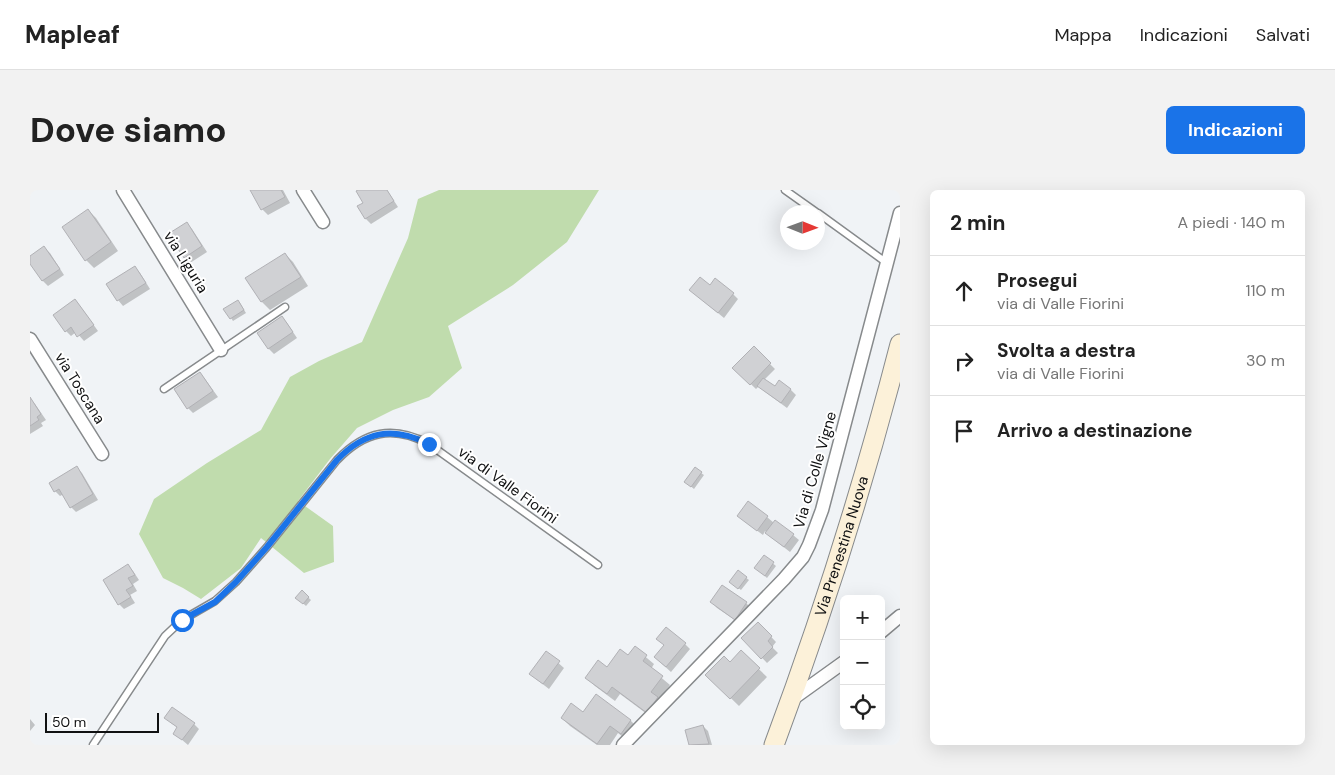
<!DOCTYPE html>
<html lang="it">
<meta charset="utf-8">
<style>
body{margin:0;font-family:"DM Sans",sans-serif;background:#f2f2f2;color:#222}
.controls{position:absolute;right:15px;bottom:15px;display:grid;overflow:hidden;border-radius:8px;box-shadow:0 5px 20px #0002}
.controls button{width:45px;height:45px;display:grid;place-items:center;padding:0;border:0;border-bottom:1px solid #e0e0e0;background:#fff;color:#222;font:25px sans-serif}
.compass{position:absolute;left:750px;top:15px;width:45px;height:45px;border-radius:50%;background:#fff;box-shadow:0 5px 20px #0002;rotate:91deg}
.scale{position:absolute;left:15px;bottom:12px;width:114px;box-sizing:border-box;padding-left:5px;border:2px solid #101112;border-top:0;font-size:14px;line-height:18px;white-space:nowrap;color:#101112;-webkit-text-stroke:4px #fff;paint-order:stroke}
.stop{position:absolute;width:15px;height:15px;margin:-11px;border:4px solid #1a73e8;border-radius:50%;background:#fff}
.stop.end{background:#1a73e8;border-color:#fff;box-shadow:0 1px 5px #0008}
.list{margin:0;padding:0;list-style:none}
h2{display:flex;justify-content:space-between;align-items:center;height:65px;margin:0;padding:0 20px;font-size:21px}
h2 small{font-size:16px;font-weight:400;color:#767676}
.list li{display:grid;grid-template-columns:32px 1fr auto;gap:15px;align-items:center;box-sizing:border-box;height:70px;padding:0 20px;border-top:1px solid #e0e0e0}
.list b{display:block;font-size:19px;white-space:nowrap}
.list p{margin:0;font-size:16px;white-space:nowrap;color:#767676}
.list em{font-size:16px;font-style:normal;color:#767676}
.icon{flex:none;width:28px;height:28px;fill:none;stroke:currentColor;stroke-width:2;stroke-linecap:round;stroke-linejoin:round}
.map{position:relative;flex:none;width:870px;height:555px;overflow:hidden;border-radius:8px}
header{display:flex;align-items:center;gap:30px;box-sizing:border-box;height:70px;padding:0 25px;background:#fff;border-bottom:1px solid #e0e0e0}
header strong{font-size:24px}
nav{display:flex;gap:28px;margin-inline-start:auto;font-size:18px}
.intro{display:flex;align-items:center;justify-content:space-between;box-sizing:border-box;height:120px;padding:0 30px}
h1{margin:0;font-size:35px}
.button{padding:12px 22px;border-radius:8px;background:#1a73e8;color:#fff;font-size:18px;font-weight:700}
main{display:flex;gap:30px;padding:0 30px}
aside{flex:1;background:#fff;border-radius:8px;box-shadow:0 5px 20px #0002}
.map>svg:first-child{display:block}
.green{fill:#c0dcad}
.shadow{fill:#0003}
.building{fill:#d0d1d4;stroke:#b1b1b5}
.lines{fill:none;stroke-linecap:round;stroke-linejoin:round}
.lane-casing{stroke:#878a8c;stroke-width:9}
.street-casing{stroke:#878a8c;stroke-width:15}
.secondary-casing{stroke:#878a8c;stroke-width:21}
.lane{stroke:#fff;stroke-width:6}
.street{stroke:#fff;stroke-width:12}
.secondary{stroke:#fcf1d9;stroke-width:19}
.route{stroke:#1a73e8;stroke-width:6}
.labels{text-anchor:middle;stroke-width:4;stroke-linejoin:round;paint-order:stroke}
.street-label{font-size:15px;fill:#101112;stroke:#fff}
</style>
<header>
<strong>Mapleaf</strong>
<nav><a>Mappa</a><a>Indicazioni</a><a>Salvati</a></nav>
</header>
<div class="intro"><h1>Dove siamo</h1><a class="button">Indicazioni</a></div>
<main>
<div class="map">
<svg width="870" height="555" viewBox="0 0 870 555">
<rect width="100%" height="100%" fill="#f0f3f6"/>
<!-- green -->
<path class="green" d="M409,0H569L537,52L483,95L418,136L432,178L399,207L363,220L327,238L300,269L268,311L303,336L304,372L274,383L231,348L211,378L171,409L153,398L133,388L109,344L124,309L177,273L231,240L260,187L289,171L332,152L378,48L388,9Z"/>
<!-- shadow -->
<path class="shadow" d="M222,0H253L260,13L238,25L232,19Z
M330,0H357L368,17L341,34L336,29L328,17L334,13Z
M58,20L66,28L88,61L64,78L56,70Z
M157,34L162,39L177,62L160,73L155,68L140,45Z
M14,58L20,63L34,85L18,96L12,90L0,72V67Z
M255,64L263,72L278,96L240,120L232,112L217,88Z
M104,77L110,83L120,99L93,116L88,110Z
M680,96L703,104L708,109L694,128L666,105Z
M45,110L50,116L68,141L54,151L46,142L41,146L36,141Z
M210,113L216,123L203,131L195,119Z
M252,127L257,133L267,148L244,164L239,159L229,143Z
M724,158L745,179L734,190L745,198L760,199L766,205L757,218L734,201L729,196L726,199L704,178Z
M170,183L175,189L188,207L163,223L158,218Z
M0,209L5,214L16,230L11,233L13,236L0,244Z
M47,278L52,283L68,310L46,322L41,317L34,304L30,306L25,301Z
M671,283L674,285L664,299L658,294Z
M737,327L744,333L763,345L769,350L760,362L742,348L735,341L733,345L714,331Z
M734,366L746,376L737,388L728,380Z
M98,376L103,381L109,390L103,394L107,401L100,405L105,413L94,419L89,414Z
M708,382L719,390L711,400L703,394Z
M692,397L716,413L722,419L711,434L687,418L682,412Z
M272,402L281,410L276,416L267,408Z
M728,433L746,452L742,457L748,463L737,473L713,448Z
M655,454L660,459L641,482L631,473Z
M605,458L624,474L621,479L640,495L629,510L625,530L590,504L585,511L565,496L557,488L599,467Z
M711,462L737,487L709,516L677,485L700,473Z
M517,463L534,478L519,499L506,489Z
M554,523L601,531L609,539L599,552L588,543L580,555H567L540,536L532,528Z
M0,529L5,535L0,541Z
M141,533L164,534L169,539L158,555L144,543L148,538Z
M673,536L678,541L682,555H661L656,541Z"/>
<!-- building -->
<path class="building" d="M220,0H251L255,7L231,20Z
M328,0H357L364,11L335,29L327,16L333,13L326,1Z
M58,19L81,52L55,71L32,37Z
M157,32L172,56L154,68L138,44Z
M14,56L30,79L12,91L0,74V66Z
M255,63L271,87L231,112L215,88Z
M105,76L116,93L87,111L76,94Z
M670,87L680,95L685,88L704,103L688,123L659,100Z
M45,109L64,135L47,147L41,137L35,142L23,125Z
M208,110L214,120L200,129L193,119Z
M252,126L263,142L238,159L227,143Z
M724,156L741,173L720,195L702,178Z
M170,182L183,201L157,219L144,199Z
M733,188L745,196L749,190L761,199L751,213L727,196Z
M0,207L11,224L7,227L9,230L0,236Z
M47,276L63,304L40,318L29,299L24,302L19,293Z
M665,277L672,282L661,297L654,292Z
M718,311L738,326L727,341L707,326Z
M745,330L764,344L754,357L735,343Z
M734,365L744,372L735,386L724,378Z
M98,374L105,385L98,388L103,396L96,400L101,407L88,415L73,390Z
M708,380L717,387L708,399L699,392Z
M692,395L717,412L705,430L680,412Z
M272,400L279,407L273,414L265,408Z
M728,432L742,446L738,451L743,457L731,469L711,448Z
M636,437L656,453L636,477L624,467L634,455L626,449Z
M605,456L617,465L613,471L633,486L621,502L628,507L617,523L582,497L577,504L555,488L568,470L577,477L590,459L598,465Z
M711,460L730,478L700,509L675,485L694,466L700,472Z
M516,461L530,471L513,494L499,484Z
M566,504L601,530L591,544L580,536L567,554L531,528L541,513L553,522Z
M142,517L165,533L152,550L143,544L147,537L134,528Z
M673,535L679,554L659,555L655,540Z"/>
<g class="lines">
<defs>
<path id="lane" d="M755,0L786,22
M788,23L857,73
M134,199L255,117
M63,555L135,446L152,430L185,411L206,392L237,357L307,270C335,241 363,235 399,254L568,375"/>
<path id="street" d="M93,0L191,160
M273,0L293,32
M0,149L72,264
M851,442L870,426
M761,510L814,472
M593,555L754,389L773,367L779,355L792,320L870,23"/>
<g id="secondary">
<path id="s1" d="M744,555C793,424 835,290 870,154"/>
</g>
</defs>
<!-- lane casing -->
<use href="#lane" class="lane-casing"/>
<!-- street casing -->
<use href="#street" class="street-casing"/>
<!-- secondary casing -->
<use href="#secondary" class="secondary-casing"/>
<!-- lane -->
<use href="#lane" class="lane"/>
<!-- street -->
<use href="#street" class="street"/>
<!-- secondary -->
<use href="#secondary" class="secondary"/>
</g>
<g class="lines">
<!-- route -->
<path class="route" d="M152,430L185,412L206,392L237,357L307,270C335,241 363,236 399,254"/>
</g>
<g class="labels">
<!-- street labels -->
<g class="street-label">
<text transform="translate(156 72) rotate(58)" y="5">via Liguria</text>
<text transform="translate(50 198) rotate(58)" y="5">via Toscana</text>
<text transform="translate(785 280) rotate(-74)" y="5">Via di Colle Vigne</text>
<text transform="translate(478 295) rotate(36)" y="5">via di Valle Fiorini</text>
<text dy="5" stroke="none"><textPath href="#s1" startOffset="210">Via Prenestina Nuova</textPath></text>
</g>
</g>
</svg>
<div class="controls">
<button>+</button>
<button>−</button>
<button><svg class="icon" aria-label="locate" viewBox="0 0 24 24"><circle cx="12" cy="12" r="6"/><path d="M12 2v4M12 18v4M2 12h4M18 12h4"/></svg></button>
</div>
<svg class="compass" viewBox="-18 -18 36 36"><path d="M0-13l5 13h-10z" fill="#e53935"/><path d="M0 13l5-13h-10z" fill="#767676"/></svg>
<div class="scale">50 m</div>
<div class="stop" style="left:152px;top:430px"></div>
<div class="stop end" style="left:399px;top:254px"></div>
</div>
<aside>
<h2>2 min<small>A piedi · 140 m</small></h2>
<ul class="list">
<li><svg class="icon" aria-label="ahead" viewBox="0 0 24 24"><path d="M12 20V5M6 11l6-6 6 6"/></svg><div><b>Prosegui</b><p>via di Valle Fiorini</p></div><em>110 m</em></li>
<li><svg class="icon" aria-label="right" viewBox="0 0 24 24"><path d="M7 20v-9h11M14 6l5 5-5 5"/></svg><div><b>Svolta a destra</b><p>via di Valle Fiorini</p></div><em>30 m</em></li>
<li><svg class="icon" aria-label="arrive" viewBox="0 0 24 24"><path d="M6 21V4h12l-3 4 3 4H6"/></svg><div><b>Arrivo a destinazione</b></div></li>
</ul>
</aside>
</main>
